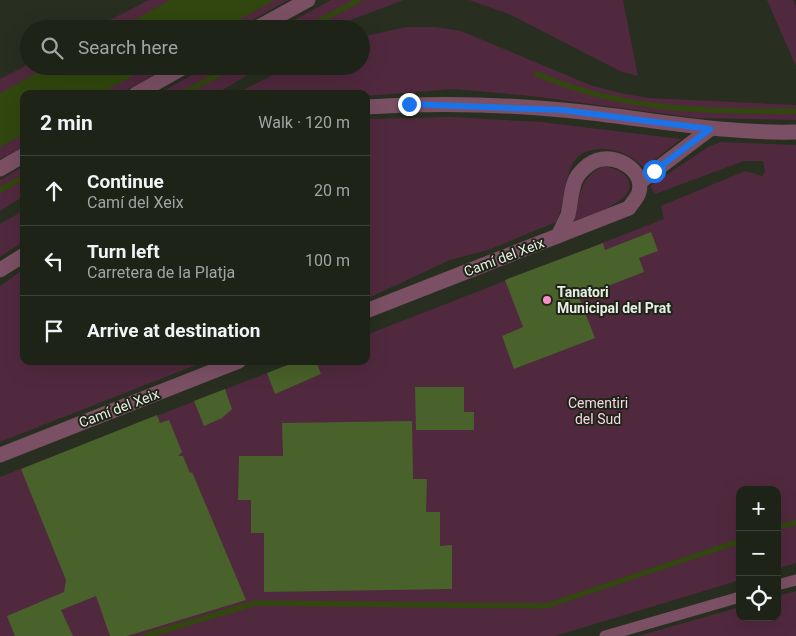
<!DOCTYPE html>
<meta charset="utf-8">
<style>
body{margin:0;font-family:Roboto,sans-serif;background:#2b2f25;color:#f1f3f6}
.controls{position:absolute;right:15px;bottom:15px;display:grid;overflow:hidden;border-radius:10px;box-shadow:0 5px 20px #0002}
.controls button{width:45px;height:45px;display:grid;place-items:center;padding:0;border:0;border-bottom:1px solid #3c4037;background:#1e2318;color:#f1f3f6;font:25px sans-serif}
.stop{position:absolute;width:15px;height:15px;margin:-11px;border:4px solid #1a73e8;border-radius:50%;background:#fff}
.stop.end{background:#1a73e8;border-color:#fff;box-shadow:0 1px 5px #0008}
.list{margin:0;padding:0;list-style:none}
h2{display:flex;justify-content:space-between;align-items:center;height:65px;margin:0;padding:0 20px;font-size:21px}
h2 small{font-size:16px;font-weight:400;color:#a1a4a2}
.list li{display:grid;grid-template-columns:32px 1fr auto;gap:15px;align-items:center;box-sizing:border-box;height:70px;padding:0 20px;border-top:1px solid #3c4037}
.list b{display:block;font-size:19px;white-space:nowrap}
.list p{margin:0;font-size:16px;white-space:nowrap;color:#a1a4a2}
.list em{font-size:16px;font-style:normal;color:#a1a4a2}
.icon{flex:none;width:28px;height:28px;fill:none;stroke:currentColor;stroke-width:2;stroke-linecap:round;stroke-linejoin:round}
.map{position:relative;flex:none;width:796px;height:636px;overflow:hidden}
.search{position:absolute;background:#1e2318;box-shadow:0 5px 20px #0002;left:20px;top:20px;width:350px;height:55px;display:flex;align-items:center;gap:12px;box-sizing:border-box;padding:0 18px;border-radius:28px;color:#a1a4a2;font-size:19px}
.panel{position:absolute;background:#1e2318;box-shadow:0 5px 20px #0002;left:20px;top:90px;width:350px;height:275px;border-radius:10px}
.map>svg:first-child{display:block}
.green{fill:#51293e}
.water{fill:#31470f}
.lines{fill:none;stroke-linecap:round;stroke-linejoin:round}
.stream{stroke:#31470f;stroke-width:5.5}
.building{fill:#49612a}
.service{stroke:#7b5065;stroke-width:11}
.minor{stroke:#7b5065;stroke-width:15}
.tertiary{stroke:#7b5065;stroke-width:15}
.route{stroke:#1a73e8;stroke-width:6}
.poi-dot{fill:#fa8fc7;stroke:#1e2517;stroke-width:2}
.labels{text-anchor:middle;stroke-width:4;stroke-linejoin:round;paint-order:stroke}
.street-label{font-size:14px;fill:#e9eee5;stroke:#1e2517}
.poi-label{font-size:14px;font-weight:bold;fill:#e9eee5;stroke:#1e2517;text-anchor:start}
.park-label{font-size:14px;fill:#f8d4e5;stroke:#1e2517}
</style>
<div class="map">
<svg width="796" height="636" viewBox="0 0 796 636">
<rect width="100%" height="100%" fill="#282f20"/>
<!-- green -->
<path class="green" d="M149,0H193L140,29H92Z
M256,0H288L236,29H205Z
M331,0H404L326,29H278Z
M469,0H623L638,76L620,71L509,14Z
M767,0H793L796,6V66Z
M407,27H435L461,31L590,85L620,93L649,98L796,105V120L697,118L531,96L454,89L366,96V94H235L291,66H361V37Z
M29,64V66H63L0,104V79Z
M134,66H169L120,94H82Z
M208,66H262L216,94H158Z
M452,117L541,122L681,139L644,168C632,156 621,150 603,149C558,148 571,194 556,222L488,250L450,260L366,299V119Z
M24,124V146L0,159V139Z
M721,142L796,145V563L777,569V490H740V580L555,636H0V477L298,361H366V335L664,219L661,206L745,171L762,176L765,172L763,161H744L655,194L650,186L708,147Z
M24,166V196L0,211V180Z
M604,166C613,168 623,171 628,179C640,201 588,215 574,221C581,196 578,178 604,166Z
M24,210V241L0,257V224Z
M24,269V361H206L0,442V286Z
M796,591V636H638L740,607V617H777V596Z"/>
<!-- water -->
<path class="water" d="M170,0H275L222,29H118Z
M49,66H151L100,94H24V134L0,147V93Z"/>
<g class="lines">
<!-- stream -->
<path class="stream" d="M304,29L359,0
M537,74C623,111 704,112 796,111
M182,94L234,66
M0,190L24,177
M777,528L796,522
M146,636L255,603L546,606L740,541"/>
</g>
<!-- building -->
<path class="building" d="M651,232L658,251L639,258L644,272L579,297L595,338L514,369L502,336L523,327L505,280L603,243L605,250Z
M298,361H316L321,374L275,394L267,373Z
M415,387H464V412H474V430H416Z
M225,389L232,409L222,418L204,426L194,401Z
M157,415L160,423L169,420L182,452L178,456H183L190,473L192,472L246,600L127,636H110L96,596L61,610L73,636H15L7,616L64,592L66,580L21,469Z
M412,421L413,479H427L426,512H440V546L452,545V589L264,592V533H251V500H238L239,456H283L282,423Z"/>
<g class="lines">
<!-- service -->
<path class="service" d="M777,585L796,580
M605,636L740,597"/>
<!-- minor -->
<path class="minor" d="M255,29L308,0
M136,94L186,66
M0,169L24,155
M640,182L710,129
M366,311L629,208C632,203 638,197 639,192C645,170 616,154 598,160C591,162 584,168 579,174C571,183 571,203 568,215C565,222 561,229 558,236
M0,455L239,361"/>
<!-- tertiary -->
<path class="tertiary" d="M366,107C431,103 498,104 563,110C641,117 717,134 796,132
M0,270L24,255"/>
</g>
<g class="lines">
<!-- route -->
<path class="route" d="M409,104L562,110L710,129L654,171"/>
</g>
<!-- markers -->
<circle class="poi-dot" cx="547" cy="300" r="5"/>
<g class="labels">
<!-- street labels -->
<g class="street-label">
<text transform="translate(504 257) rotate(-21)" y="5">Camí del Xeix</text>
<text transform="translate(119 408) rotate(-21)" y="5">Camí del Xeix</text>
</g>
<!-- poi labels -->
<g class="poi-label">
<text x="557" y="297">Tanatori<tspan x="557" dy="16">Municipal del Prat</tspan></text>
</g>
<!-- park labels -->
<g class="park-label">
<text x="598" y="408">Cementiri<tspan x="598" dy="16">del Sud</tspan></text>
</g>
</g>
</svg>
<div class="controls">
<button>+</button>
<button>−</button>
<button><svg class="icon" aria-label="locate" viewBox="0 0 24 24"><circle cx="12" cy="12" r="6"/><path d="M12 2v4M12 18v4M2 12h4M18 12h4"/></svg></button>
</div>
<div class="stop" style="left:654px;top:171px"></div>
<div class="stop end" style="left:409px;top:104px"></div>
<div class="search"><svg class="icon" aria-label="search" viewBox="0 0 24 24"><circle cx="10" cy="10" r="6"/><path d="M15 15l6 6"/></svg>Search here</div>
<section class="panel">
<h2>2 min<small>Walk · 120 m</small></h2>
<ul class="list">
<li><svg class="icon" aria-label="ahead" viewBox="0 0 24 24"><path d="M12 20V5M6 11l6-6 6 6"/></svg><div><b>Continue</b><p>Camí del Xeix</p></div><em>20 m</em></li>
<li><svg class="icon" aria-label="left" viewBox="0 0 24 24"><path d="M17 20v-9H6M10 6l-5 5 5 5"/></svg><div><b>Turn left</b><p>Carretera de la Platja</p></div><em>100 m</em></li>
<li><svg class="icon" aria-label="arrive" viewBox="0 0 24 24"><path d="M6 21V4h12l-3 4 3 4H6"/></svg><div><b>Arrive at destination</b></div></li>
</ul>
</section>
</div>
